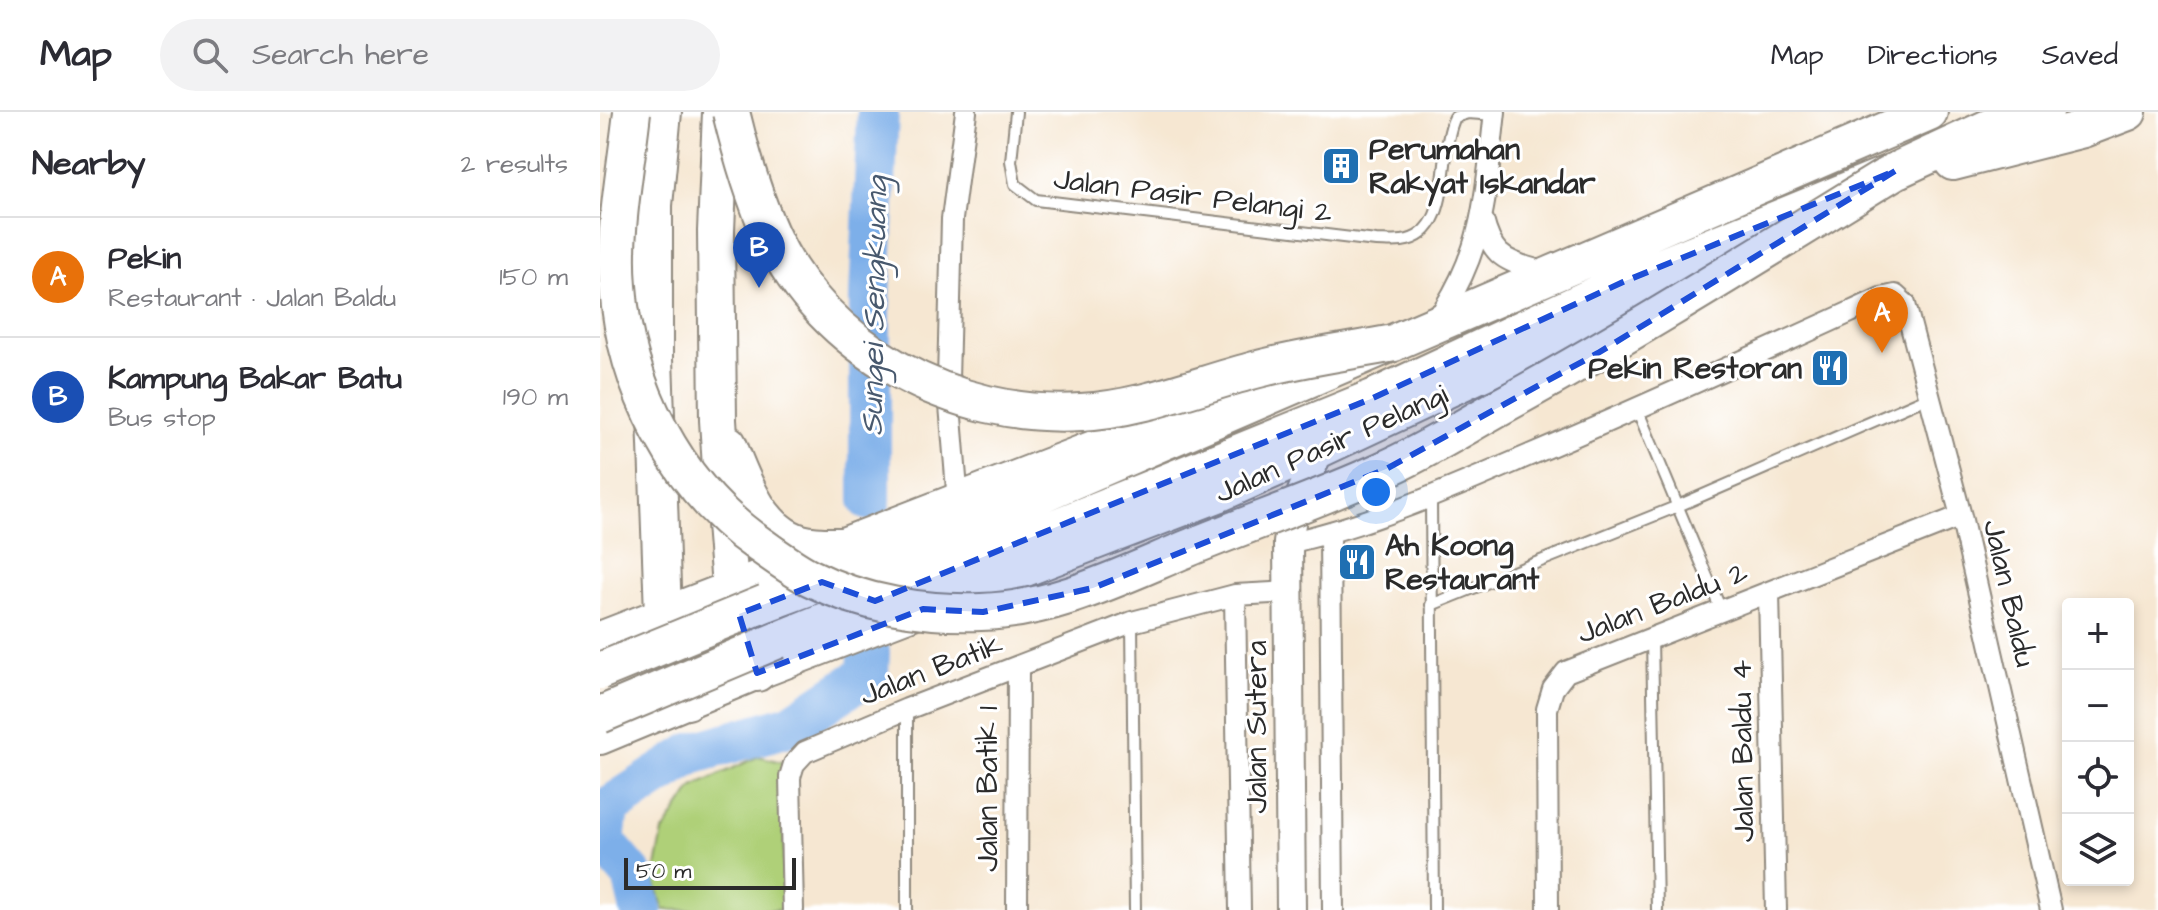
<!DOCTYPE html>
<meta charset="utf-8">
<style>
body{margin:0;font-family:"Architects Daughter",sans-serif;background:#f2f2f3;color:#2b2b33}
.controls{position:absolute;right:24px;bottom:24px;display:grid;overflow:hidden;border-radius:8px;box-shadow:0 4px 12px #0003}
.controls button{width:72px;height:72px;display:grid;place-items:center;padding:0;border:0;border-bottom:2px solid #e1e1e2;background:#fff;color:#2b2b33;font:40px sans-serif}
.scale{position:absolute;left:24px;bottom:20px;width:172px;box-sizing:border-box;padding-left:8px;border:4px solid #2b2b2b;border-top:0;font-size:22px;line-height:28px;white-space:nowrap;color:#2b2b2b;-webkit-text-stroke:6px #fff;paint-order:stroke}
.you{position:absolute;left:776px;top:380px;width:28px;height:28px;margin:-20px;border:6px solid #fff;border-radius:50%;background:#1a73e8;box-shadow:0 0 0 12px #1a73e833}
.badge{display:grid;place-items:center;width:52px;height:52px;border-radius:50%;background:#111827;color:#fff;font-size:26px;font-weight:700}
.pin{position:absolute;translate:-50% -66px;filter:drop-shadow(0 2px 4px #0008)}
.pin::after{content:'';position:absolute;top:42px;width:28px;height:24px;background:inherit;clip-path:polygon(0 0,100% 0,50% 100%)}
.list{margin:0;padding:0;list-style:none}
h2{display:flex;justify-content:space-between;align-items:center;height:104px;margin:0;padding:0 32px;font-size:34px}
h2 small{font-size:26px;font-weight:400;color:#7c7c81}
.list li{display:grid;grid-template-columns:52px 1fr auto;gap:24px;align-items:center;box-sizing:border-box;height:120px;padding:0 32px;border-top:2px solid #e1e1e2}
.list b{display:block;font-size:30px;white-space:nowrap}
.list p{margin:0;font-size:26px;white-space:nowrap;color:#7c7c81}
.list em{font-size:26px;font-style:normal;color:#7c7c81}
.icon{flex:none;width:44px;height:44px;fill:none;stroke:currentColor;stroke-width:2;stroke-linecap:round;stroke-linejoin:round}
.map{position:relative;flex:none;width:1558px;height:798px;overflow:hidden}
header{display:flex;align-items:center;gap:48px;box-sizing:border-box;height:112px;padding:0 40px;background:#fff;border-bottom:2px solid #e1e1e2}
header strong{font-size:38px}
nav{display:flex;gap:44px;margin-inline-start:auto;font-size:28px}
.search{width:560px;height:72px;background:#f2f2f3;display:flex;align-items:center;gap:20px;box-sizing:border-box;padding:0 28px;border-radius:44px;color:#7c7c81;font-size:30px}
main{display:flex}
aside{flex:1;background:#fff}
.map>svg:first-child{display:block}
.pitch{fill:#afd078;stroke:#6d7e52;stroke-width:2}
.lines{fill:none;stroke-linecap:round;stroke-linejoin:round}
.river{stroke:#7dafe9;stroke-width:42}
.lane-casing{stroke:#90897e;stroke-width:14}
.street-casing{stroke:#90897e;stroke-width:24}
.secondary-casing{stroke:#90897e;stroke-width:32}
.primary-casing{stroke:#90897e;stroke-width:36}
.highway-casing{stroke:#90897e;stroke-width:40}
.lane{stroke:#fff;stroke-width:10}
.street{stroke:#fff;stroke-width:20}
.secondary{stroke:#fff;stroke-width:28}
.primary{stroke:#fff;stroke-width:32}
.highway{stroke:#fff;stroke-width:36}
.highway-bridge-casing{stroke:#90897e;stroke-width:40;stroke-linecap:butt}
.highway-bridge{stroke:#fff;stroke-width:36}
.marked{fill:#1d4ed8;fill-opacity:0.2;stroke:#1d4ed8;stroke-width:6;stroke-dasharray:16 10;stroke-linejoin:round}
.labels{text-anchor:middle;stroke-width:6;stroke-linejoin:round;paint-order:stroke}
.poi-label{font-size:30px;font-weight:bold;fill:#2b2b2b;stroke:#fff;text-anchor:start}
.street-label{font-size:30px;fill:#2b2b2b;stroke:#fff}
.water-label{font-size:32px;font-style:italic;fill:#48596e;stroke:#fff}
</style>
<header>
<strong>Map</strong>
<div class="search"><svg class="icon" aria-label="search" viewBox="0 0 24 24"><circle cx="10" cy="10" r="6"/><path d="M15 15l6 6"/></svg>Search here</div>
<nav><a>Map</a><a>Directions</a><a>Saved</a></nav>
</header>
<main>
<aside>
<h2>Nearby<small>2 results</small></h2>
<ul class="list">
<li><span class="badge" style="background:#e8710a">A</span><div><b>Pekin</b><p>Restaurant · Jalan Baldu</p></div><em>150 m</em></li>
<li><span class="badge" style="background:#1a4fb4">B</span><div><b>Kampung Bakar Batu</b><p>Bus stop</p></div><em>190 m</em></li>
</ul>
</aside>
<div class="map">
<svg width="1558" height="798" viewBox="0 0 1558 798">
<rect width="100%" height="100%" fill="#fff"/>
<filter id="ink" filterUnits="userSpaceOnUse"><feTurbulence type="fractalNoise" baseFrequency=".0125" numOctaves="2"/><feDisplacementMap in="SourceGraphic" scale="16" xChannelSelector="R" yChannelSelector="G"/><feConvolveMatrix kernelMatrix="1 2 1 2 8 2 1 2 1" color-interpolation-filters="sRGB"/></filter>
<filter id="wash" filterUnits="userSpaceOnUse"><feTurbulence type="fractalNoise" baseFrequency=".006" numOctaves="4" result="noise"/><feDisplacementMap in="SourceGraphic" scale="32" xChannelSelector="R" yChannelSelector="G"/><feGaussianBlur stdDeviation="1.8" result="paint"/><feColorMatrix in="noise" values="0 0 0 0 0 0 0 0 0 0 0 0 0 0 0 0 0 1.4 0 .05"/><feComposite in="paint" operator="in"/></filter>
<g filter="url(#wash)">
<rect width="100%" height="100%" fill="#f6e7d2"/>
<!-- pitch -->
<path class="pitch" d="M159,644L185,651L183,798H64L54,765L63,720L93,675Z"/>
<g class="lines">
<!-- river -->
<path class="river" d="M270,388V186L278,0
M41,798L33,764L4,730L8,696L91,642L191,613L268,562L269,540"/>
</g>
</g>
<g filter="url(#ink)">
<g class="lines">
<defs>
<path id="lane" d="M416,0L411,49L415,72L436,88L776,129C784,129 793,130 802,129C855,123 837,41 855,5L868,1L895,3
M1037,297L1121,498
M831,385L834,798
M831,493L1078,394L1329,285
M532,510L535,798
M1052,526L1057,798
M307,597V798"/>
<path id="street" d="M883,108C891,140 901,148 933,157
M844,197C886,130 886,76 895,0
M358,390L348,269L352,107L366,0
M730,421L733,798
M688,431C773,412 853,376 932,342C1050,292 1165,239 1281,186L1295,183L1305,192L1361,404L1451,798
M1169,480L1176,798
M635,483L640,798
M193,798L190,665L194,652L205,640L307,597L532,510L635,483L688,480
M417,798L418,555
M948,798L947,597L953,577L966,560L1361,404"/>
<path id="secondary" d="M691,798L688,431L692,405L718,340"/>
<path id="primary" d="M1401,21L1447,0
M0,526C216,444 431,360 646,276
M0,626L157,561L618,384L718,340L1116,153"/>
<path id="highway" d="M63,0L54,93V247L63,502L87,589
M121,0L116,119L118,308L123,387L130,474L157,561
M1353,50L1483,17L1528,0
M128,332C142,367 159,419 201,431C215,435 230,434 245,434
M166,491L323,433L1329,0
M178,528L773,286L1023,170L1295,59L1423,0"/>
</defs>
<!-- lane casing -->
<use href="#lane" class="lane-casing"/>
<!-- street casing -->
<use href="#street" class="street-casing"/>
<!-- secondary casing -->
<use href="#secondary" class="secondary-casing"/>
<!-- primary casing -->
<use href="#primary" class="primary-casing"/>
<!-- highway casing -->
<use href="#highway" class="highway-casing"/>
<!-- lane -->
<use href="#lane" class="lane"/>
<!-- street -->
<use href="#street" class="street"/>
<!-- secondary -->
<use href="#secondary" class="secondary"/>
<!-- primary -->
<use href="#primary" class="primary"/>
<!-- highway -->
<use href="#highway" class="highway"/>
<defs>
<path id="highway-bridge" d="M32,0C26,57 13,116 18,174C25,274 76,375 160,433C176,444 193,457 211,466C262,492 325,502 381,500C457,498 527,461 596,433C658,408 722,386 783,358C825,340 865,314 905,292C1038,219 1166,138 1295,59
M131,0C141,41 153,83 170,121C223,238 355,308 481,300C540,297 595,274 651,259C698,246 746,240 794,231
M0,559L166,491
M0,603L178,528"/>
</defs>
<!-- highway-bridge casing -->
<use href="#highway-bridge" class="highway-bridge-casing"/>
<!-- highway-bridge -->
<use href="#highway-bridge" class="highway-bridge"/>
</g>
</g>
<!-- marked area -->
<path class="marked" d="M1295,59L998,241L786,357L493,476L383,500L323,497L157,561L139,502L222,470L275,489L773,286L1023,170Z"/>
<!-- icons -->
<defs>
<symbol id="building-square" viewBox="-11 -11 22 22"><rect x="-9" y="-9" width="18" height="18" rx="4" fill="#1f6fb2" stroke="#fff"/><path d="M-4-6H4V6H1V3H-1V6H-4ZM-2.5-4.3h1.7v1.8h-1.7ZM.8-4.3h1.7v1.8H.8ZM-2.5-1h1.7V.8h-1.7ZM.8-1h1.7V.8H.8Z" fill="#fff"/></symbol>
<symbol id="restaurant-square" viewBox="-11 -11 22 22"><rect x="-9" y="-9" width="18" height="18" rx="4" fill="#1f6fb2" stroke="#fff"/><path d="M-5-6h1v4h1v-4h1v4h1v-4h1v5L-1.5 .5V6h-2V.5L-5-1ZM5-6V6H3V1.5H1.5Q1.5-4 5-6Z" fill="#fff"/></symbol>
</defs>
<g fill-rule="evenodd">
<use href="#building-square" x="719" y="32" width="44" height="44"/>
<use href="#restaurant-square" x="1208" y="234" width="44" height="44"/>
<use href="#restaurant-square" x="735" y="428" width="44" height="44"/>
</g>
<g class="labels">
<!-- poi labels -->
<g class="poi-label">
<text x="769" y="47">Perumahan<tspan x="769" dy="34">Rakyat Iskandar</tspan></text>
<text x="1202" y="266" text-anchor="end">Pekin Restoran</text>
<text x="785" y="443">Ah Koong<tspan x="785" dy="34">Restaurant</tspan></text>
</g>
<!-- street labels -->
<g class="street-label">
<text transform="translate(593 83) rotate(7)" y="10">Jalan Pasir Pelangi 2</text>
<text transform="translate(731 331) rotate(-24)" y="10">Jalan Pasir Pelangi</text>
<text transform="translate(1410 481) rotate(77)" y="10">Jalan Baldu</text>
<text transform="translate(1062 490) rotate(-21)" y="10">Jalan Baldu 2</text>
<text transform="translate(331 557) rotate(-21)" y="10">Jalan Batik</text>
<text transform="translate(656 615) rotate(-90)" y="10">Jalan Sutera</text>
<text transform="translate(1142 639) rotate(-91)" y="10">Jalan Baldu 4</text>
<text transform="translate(387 677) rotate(-90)" y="10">Jalan Batik 1</text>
</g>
<!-- water labels -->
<g class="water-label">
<text transform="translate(273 194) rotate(-89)" y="11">Sungei Sengkuang</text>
</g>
</g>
</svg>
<div class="controls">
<button>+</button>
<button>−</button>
<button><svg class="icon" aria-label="locate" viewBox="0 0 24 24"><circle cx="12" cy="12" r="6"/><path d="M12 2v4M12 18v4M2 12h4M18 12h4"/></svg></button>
<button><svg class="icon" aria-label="layers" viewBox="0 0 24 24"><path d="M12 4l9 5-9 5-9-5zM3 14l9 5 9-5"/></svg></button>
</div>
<div class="scale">50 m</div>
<div class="you"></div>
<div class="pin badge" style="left:1282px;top:241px;background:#e8710a">A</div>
<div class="pin badge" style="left:159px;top:176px;background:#1a4fb4">B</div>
</div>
</main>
